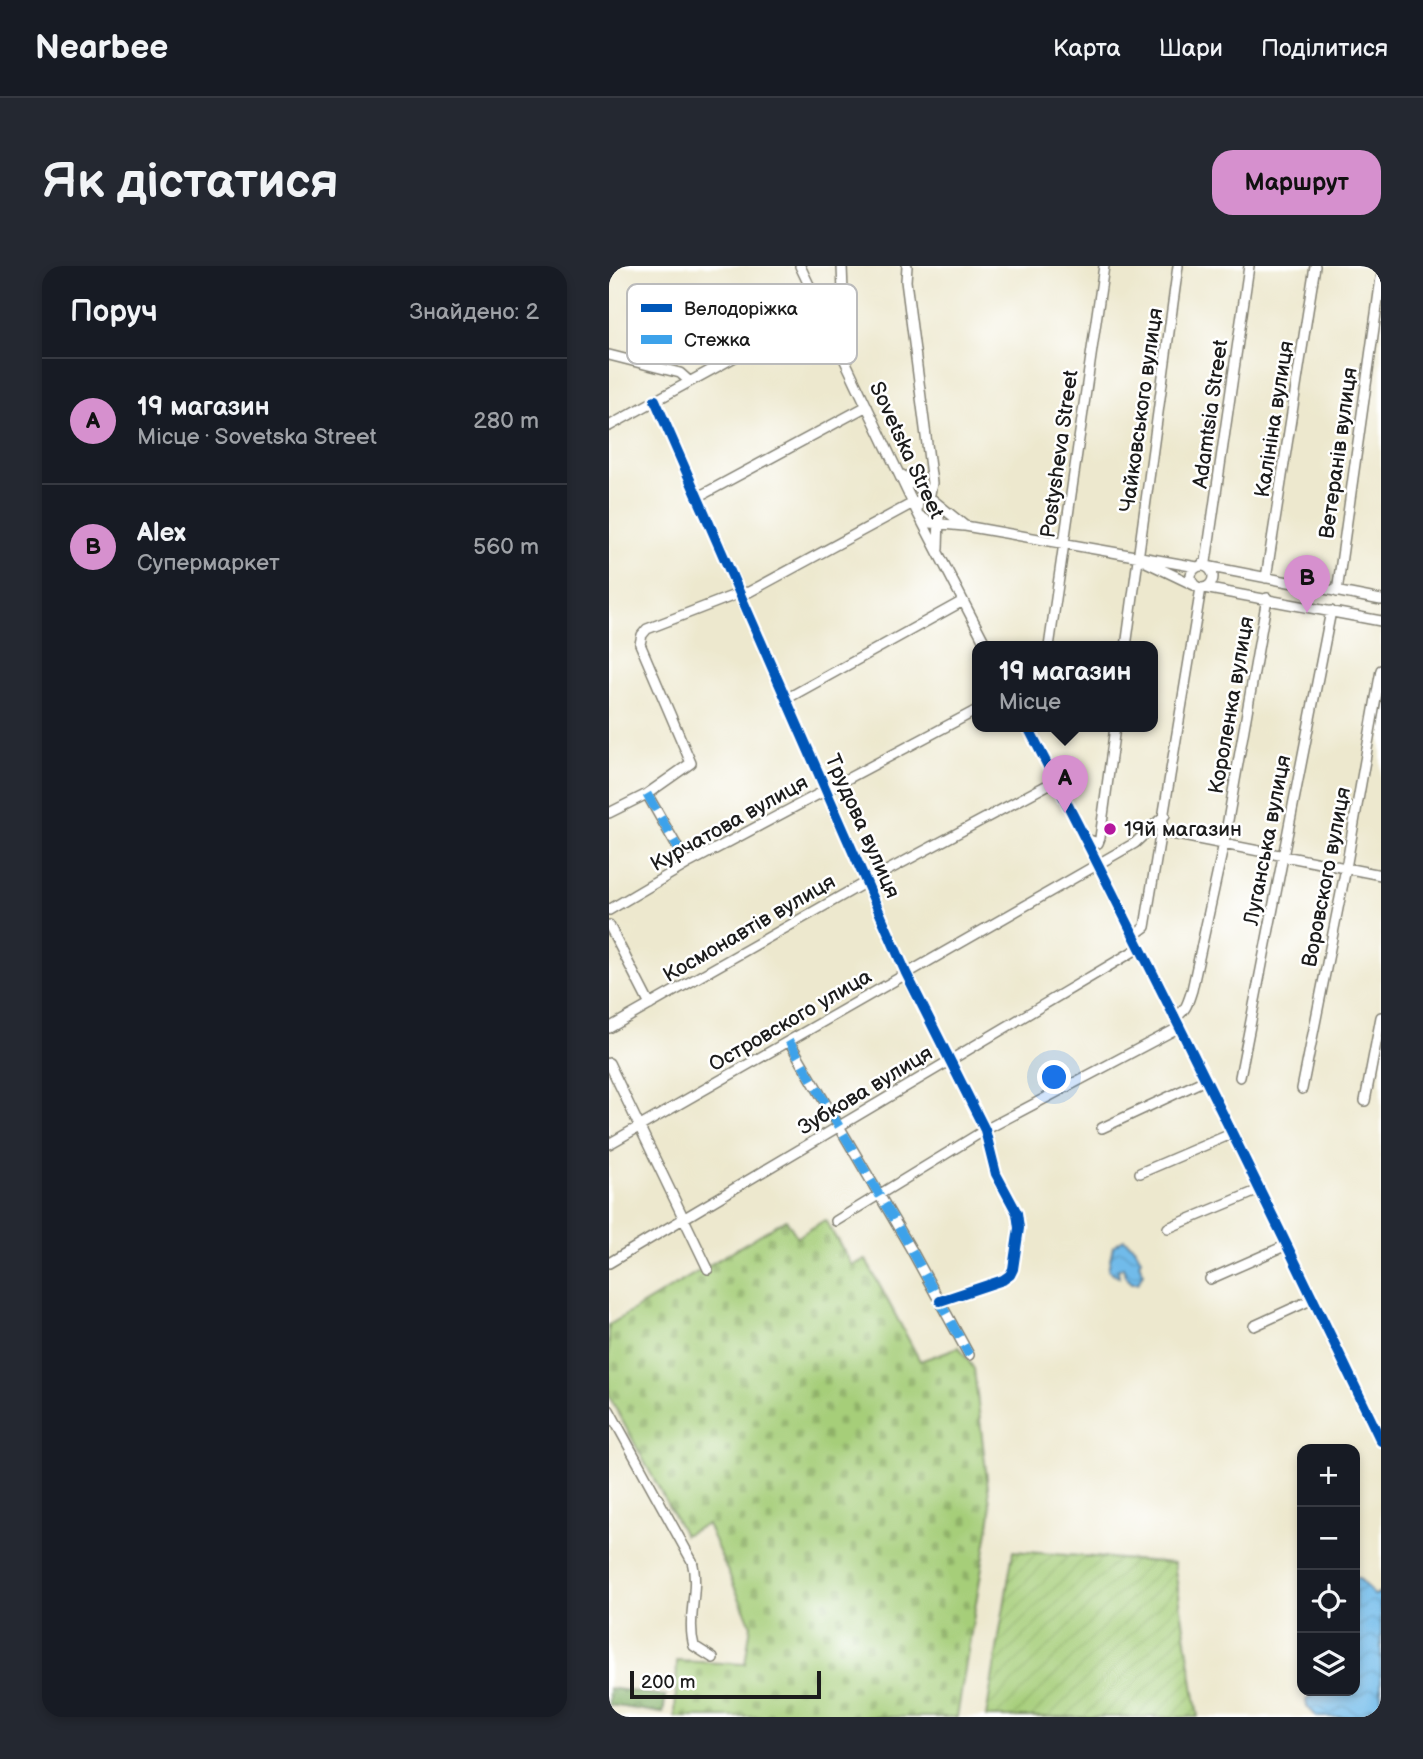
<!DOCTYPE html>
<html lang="uk">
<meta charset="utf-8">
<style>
body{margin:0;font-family:"Balsamiq Sans",sans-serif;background:#242831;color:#f1f3f6}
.controls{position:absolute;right:21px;bottom:21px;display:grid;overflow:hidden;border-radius:14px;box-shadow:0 4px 10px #0003}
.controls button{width:63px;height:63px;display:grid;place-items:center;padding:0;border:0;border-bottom:2px solid #363941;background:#171b24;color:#f1f3f6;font:35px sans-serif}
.scale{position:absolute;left:21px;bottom:18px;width:191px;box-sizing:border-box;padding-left:7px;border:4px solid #1c1c1c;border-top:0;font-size:19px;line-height:24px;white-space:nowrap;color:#1c1c1c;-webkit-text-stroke:5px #fff;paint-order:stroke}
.you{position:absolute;left:446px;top:812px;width:24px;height:24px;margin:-18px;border:5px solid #fff;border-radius:50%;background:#1a73e8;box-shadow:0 0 0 10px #1a73e833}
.badge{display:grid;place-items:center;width:46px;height:46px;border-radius:50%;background:#d690ce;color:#111;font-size:23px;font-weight:700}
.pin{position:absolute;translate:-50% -58px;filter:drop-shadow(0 2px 4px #0008)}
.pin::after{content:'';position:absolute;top:37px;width:24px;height:21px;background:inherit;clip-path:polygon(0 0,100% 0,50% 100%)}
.popup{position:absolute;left:363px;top:375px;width:186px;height:91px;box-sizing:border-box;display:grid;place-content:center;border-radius:14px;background:#171b24;filter:drop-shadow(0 2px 5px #0005);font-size:23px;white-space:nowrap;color:#9ea1a6}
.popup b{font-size:26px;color:#f1f3f6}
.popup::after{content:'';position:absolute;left:50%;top:100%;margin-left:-14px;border:14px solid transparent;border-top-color:#171b24}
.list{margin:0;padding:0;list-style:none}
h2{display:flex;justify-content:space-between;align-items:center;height:91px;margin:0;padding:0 28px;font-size:30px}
h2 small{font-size:23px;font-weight:400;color:#9ea1a6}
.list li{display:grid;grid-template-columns:46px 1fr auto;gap:21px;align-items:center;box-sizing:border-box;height:126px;padding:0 28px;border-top:2px solid #363941}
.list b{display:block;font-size:26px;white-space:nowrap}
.list p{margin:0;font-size:23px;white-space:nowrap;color:#9ea1a6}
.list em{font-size:23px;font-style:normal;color:#9ea1a6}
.icon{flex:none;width:38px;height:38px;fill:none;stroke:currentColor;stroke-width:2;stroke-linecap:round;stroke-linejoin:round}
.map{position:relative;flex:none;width:772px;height:1451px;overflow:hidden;border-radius:21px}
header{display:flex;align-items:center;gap:42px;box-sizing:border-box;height:98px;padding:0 35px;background:#171b24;border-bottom:2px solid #363941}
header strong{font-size:33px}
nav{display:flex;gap:38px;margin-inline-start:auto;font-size:24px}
.intro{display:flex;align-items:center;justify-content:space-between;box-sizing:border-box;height:168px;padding:0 42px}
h1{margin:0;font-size:49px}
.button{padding:18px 32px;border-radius:21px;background:#d690ce;color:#111;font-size:24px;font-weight:700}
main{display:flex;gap:42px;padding:0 42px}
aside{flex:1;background:#171b24;border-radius:21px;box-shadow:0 4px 10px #0003}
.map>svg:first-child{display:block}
.forest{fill:url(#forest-crowns);stroke:#506642;stroke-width:2}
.cemetery{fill:url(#cemetery-stones);stroke:#61754a;stroke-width:2}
.garden{fill:url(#garden-furrows);stroke:#61754a;stroke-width:2}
.water{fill:url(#water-waves);stroke:#466c83;stroke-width:2}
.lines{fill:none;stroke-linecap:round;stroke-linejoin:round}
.minor-casing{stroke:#848275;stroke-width:12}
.minor{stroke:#fff;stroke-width:9}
.quiet{stroke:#3da2ea;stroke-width:9;stroke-dasharray:18 9;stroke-linecap:butt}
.cycleway-casing{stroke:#fff;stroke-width:15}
.cycleway{stroke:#0057b8;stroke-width:10}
.poi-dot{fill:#b5179e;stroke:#fff;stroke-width:2.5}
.labels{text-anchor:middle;stroke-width:5;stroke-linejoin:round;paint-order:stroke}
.street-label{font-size:21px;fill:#1c1c1c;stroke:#fff}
.poi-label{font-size:21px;fill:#1c1c1c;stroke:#fff;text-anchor:start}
.key{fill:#fff;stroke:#bbb;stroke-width:2}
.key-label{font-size:19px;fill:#1c1c1c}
</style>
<header>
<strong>Nearbee</strong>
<nav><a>Карта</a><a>Шари</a><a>Поділитися</a></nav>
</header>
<div class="intro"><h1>Як дістатися</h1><a class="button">Маршрут</a></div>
<main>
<aside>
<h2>Поруч<small>Знайдено: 2</small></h2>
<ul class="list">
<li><span class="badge">A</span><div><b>19 магазин</b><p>Місце · Sovetska Street</p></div><em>280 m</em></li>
<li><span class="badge">B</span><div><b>Alex</b><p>Супермаркет</p></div><em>560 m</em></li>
</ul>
</aside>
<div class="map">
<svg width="772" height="1451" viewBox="0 0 772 1451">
<defs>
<pattern id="forest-crowns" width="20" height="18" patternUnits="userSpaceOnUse" patternTransform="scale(1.75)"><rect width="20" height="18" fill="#84b169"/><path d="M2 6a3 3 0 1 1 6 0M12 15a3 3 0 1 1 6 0" fill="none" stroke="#6b8f56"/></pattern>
<pattern id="cemetery-stones" width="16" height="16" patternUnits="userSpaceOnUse" patternTransform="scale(1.75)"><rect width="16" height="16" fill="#a6ce79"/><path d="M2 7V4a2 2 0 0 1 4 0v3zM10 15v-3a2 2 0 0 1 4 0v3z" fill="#8eb068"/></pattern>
<pattern id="garden-furrows" width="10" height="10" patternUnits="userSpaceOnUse" patternTransform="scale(1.75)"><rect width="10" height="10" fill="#a6ce79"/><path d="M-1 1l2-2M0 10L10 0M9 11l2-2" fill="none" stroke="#8eb068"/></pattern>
<pattern id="water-waves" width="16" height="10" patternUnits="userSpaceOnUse" patternTransform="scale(1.75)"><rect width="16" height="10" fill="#71bbea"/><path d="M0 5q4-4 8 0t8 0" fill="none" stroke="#61a0c8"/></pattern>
</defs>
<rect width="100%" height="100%" fill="#fff"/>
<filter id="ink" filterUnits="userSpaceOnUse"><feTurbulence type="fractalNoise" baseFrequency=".0143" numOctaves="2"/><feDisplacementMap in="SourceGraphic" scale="14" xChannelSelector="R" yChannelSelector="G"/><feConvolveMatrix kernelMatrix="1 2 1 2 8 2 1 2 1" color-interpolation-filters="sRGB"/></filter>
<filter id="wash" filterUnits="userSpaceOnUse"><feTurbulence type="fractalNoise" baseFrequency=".00686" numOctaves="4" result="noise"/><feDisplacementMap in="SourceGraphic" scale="28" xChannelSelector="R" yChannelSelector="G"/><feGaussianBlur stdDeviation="1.57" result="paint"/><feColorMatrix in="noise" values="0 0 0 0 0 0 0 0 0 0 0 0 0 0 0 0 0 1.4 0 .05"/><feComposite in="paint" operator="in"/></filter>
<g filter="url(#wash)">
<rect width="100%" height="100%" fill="#ede8ce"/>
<!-- forest -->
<path class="forest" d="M0,1422L57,1430L54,1447L0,1439Z"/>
<!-- cemetery -->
<path class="cemetery" d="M177,953L188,971L216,954L243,999L257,994L311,1095L350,1081L365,1103L382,1247L348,1451H66L68,1395L136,1398L142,1359L98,1258L75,1269L0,1130V1059Z"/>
<!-- garden -->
<path class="garden" d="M404,1285L565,1297L589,1451H377Z"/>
<!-- water -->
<path class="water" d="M515,973L526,982L532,993L530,997L534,1007L529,1017H523L516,1010L514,1001L509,1004L510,1011L499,1004L504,980Z
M746,1312H750L765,1329L772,1327V1446L769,1442L761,1443L757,1451H708L698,1440L697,1434L709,1425H746Z"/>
</g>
<g filter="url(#ink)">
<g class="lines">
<defs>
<path id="minor" d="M191,0L308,246L378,381
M298,0L297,15L323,217L321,228L309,236L308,245
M0,89L71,107L80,115
M46,134L297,707L376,864L387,908L408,947L410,962L404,1003L401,1009L394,1014L331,1035
M0,160L230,34L234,26L233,0
M293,209L356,260L588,301
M89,231L258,140
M327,238L330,250L329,283
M311,250L322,257L355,260
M537,296L585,319
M592,299L597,296L640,0
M582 311a11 11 0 1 1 22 0a11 11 0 1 1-22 0Z
M597,300L772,334
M657,312L706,0
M595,322L772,355
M728,326L772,12
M440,381L495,0
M517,381L569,0
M177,433L354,335
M419,461C540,697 658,935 772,1175
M38,528L78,598
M0,547L38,528L82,497L31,378L33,369L38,363L131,327L140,326L304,237
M553,566L772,609
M477,573L489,577L491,572L506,461
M0,644L78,598L368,444
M0,659L41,739
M524,670L536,661L592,322
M565,752C577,746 579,736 583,724L615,577L658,332
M0,762L257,616L446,515
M180,775L302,983L360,1089
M0,797L99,1003
M631,811L722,345
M693,823L737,602L772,404
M756,835L772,751
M493,862L596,814
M0,878L526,577L556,549
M531,907L622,868
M227,955L376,864L569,762
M559,962L650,924
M0,997L530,682
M601,1013L678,979
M645,1060L704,1033
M0,1144L83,1295C91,1323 77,1352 85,1380L104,1392"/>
</defs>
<!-- minor casing -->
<use href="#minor" class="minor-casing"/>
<!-- minor -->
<use href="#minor" class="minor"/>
<!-- quiet -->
<path class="quiet" d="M38,528L78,598
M180,775L302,983L360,1089"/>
<defs>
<path id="cycleway" d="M46,134L297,707L376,864L387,908L408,947L410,962L404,1003L401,1009L394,1014L331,1035
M419,461C540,697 658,935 772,1175"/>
</defs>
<!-- cycleway casing -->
<use href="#cycleway" class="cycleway-casing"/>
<!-- cycleway -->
<use href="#cycleway" class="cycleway"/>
</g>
</g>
<!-- markers -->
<circle class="poi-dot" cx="501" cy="563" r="7"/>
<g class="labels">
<!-- street labels -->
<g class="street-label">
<text transform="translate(532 144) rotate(-82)" y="7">Чайковського вулиця</text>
<text transform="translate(601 148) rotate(-82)" y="7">Adamtsia Street</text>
<text transform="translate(665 153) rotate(-81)" y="7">Калініна вулиця</text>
<text transform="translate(298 184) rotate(65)" y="7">Sovetska Street</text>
<text transform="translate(729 187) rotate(-82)" y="7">Ветеранів вулиця</text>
<text transform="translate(450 188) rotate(-82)" y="7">Postysheva Street</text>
<text transform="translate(622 439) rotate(-80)" y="7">Короленка вулиця</text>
<text transform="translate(120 557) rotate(-29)" y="7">Курчатова вулиця</text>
<text transform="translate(254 560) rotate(66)" y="7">Трудова вулиця</text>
<text transform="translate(658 574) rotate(-79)" y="7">Луганська вулиця</text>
<text transform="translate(717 611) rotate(-79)" y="7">Воровского вулиця</text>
<text transform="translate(140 662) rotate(-30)" y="7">Космонавтів вулиця</text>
<text transform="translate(181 754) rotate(-30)" y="7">Островского улица</text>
<text transform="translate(256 824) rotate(-31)" y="7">Зубкова вулиця</text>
</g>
<!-- poi labels -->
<g class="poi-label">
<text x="515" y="570">19й магазин</text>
</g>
</g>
<!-- legend -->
<rect x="18" y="18" width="230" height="80" rx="10" class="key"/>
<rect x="32" y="38" width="31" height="8" fill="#0057b8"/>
<rect x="32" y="69" width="31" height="9" fill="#3da2ea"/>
<g class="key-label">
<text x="75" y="49">Велодоріжка</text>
<text x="75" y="80">Стежка</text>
</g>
</svg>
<div class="controls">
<button>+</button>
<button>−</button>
<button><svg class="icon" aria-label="locate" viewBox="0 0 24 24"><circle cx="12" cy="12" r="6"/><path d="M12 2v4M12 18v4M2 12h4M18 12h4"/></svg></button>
<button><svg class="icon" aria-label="layers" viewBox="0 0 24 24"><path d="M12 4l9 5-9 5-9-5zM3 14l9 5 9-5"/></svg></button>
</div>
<div class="scale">200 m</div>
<div class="you"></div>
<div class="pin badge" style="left:456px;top:547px">A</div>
<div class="popup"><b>19 магазин</b>Місце</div>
<div class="pin badge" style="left:698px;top:347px">B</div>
</div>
</main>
